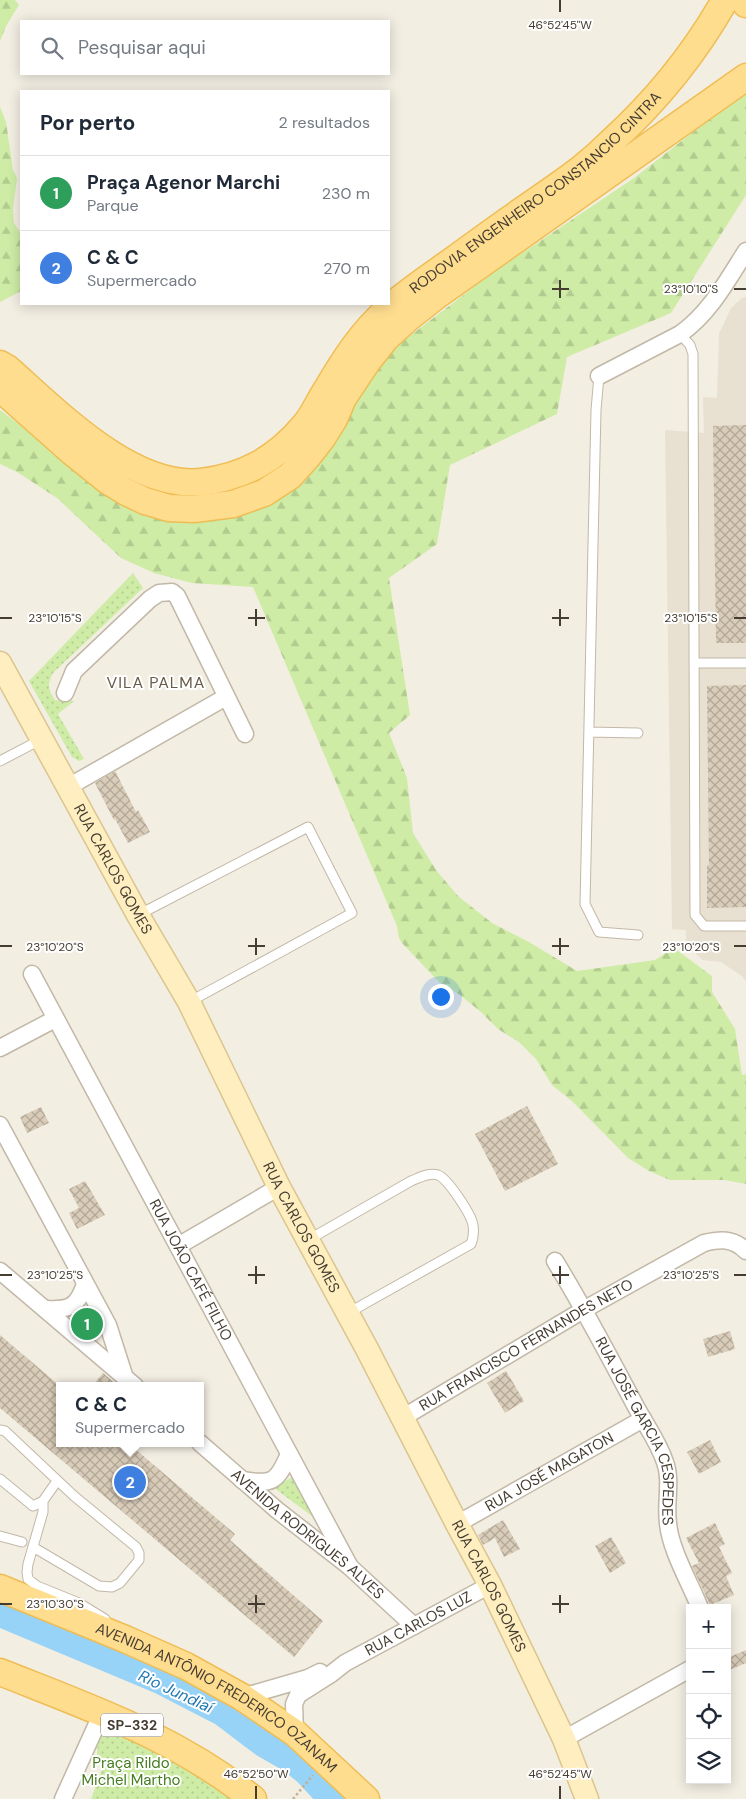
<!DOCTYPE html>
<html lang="pt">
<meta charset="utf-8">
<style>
body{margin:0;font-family:"DM Sans",sans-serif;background:#f6f6f7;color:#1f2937}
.controls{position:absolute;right:15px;bottom:15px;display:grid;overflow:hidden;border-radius:0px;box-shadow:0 2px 12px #0003}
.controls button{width:45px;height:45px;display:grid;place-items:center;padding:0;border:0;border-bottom:1px solid #e0e1e3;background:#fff;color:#1f2937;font:25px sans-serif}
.you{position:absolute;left:440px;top:996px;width:18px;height:18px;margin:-12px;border:4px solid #fff;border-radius:50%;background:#1a73e8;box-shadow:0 0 0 8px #1a73e833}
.badge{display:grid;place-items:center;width:32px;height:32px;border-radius:50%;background:#b45309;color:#fff;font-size:16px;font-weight:700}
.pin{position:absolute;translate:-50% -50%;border:2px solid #fff;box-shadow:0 1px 5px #0006}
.popup{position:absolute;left:56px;top:1382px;width:148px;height:65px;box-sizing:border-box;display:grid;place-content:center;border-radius:0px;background:#fff;filter:drop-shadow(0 1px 4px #0005);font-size:16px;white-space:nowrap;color:#747a83}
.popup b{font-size:19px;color:#1f2937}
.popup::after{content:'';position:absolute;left:50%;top:100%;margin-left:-10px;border:10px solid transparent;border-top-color:#fff}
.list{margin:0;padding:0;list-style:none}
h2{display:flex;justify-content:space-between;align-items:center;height:65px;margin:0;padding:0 20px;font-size:21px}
h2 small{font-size:16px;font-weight:400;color:#747a83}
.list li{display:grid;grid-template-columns:32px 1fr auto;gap:15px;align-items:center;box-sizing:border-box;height:75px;padding:0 20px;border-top:1px solid #e0e1e3}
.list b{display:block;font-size:19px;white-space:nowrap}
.list p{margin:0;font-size:16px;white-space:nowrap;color:#747a83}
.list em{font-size:16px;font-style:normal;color:#747a83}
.icon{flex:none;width:28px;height:28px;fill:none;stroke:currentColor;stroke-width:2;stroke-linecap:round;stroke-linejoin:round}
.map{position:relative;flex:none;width:746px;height:1799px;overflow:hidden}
.search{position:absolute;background:#fff;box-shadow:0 2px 12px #0003;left:20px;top:20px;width:370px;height:55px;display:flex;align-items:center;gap:12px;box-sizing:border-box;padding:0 18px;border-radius:0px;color:#747a83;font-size:19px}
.panel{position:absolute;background:#fff;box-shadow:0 2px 12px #0003;left:20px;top:90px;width:370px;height:215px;border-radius:0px}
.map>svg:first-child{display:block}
.residential{fill:#e8e0d0}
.forest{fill:url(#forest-firs)}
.park{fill:url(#park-dots)}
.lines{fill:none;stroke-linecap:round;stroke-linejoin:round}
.river{stroke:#97d2f7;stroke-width:26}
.building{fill:url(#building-cross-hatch)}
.lane-casing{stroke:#c2b8a7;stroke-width:11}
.street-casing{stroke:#c2b8a7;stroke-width:19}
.secondary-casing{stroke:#dbc58f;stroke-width:25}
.primary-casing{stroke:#efbd54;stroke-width:29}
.path{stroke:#c3b194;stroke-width:2.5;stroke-dasharray:2.5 2.5;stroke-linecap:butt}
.lane{stroke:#fff;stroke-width:9}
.street{stroke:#fff;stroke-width:16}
.secondary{stroke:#ffefc0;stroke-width:22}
.primary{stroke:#ffdd8f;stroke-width:26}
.ticks{fill:none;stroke:#453d32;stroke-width:2}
.labels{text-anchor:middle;stroke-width:4;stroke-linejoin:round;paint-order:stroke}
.shield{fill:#fff;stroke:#7d7770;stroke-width:1}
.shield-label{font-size:14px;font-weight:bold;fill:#453d32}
.street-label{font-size:15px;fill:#453d32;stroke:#fff}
.park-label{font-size:15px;fill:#457c20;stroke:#fff}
.neighbourhood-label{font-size:16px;letter-spacing:1px;fill:#695b48;stroke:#fff}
.water-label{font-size:16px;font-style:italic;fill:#2078b2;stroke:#fff}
.ticks-label{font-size:12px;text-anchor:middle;fill:#453d32;stroke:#fff;stroke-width:4;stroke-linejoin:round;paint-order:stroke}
</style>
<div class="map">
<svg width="746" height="1799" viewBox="0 0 746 1799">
<defs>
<pattern id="forest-firs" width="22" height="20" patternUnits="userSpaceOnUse" patternTransform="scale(1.25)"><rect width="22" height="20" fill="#ceeca6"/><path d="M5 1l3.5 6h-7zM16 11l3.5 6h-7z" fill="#b2cb8f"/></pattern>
<pattern id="park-dots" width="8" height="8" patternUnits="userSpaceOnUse" patternTransform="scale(1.25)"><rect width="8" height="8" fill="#ceeca6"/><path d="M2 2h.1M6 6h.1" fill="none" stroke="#b2cb8f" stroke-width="1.8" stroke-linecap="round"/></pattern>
<pattern id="building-cross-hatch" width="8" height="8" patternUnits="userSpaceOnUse" patternTransform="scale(1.25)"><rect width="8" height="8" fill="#d9ccb9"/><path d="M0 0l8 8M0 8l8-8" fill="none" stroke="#b2a797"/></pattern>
</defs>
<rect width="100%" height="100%" fill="#f3eee2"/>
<!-- residential -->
<path class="residential" d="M746,297V981L742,976L721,962L703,960L686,945V930L672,929L665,430L704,433L703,397L717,398L719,334L731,308L742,298Z"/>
<!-- forest -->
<path class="forest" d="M0,0H15L19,5L6,26L0,41Z
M746,91V195L671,313L567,357L557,414L450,465L437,544L389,578L410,715L389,733L407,778L413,833L436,870L458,896L492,923L529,942L577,971L655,960L674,948L712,976V992L735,1029L742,1075L746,1074V1184L725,1180H670L649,1171L628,1158L573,1102L552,1085L536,1059L519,1042L498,1029L481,1012L460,995L439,982L402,943L399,938L397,926L253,587L192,583L154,573L121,558L57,498L17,472L0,464V410L132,508L244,509L394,348L491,274L634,178Z
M0,107L6,122L13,170L17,178L13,209L14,223L21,234V291L0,302Z"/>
<!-- park -->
<path class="park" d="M133,573L143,588L53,673C47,684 48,690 55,700L74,701L58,714L84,759L79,761L72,757L29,681Z
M86,1309L96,1313L98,1327L95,1337L80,1331L77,1322L78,1312Z
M295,1476L320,1522L273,1487Z
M108,1734C154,1743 197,1775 237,1799H91L104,1764L97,1754L98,1737Z"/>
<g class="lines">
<!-- river -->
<path class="river" d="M0,1614L160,1681L222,1713L263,1744L291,1760L306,1772L331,1799"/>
</g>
<!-- building -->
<path class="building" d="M746,425V643H716L713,426Z
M746,685V907L707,908V865H709L707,686Z
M115,771L136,812L138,810L150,832L128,843L115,819L114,820L95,783Z
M527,1106L558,1164L505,1191L475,1134Z
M41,1107L49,1123L27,1133L20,1117Z
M85,1181L105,1215L77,1229L69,1213L79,1208L69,1189Z
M730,1331L735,1349L708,1357L703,1339Z
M0,1335L60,1386V1443H128L235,1534L230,1540L323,1621L294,1657L0,1408Z
M506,1371L524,1401L505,1413L487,1383Z
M103,1373L118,1386H92Z
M710,1440L721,1462L699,1474L687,1452Z
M503,1520L520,1549L504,1557L495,1538L483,1545L478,1535Z
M715,1523L725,1544L719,1547L732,1573L726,1576L734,1595L710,1605L692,1566L699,1563L686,1538Z
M611,1537L626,1563L610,1573L595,1546Z
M746,1650V1663L727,1671V1658Z"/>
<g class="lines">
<defs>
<path id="lane" d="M680,334L690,345L693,354L695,915L704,926H746
M599,376L596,410L585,904L599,932L638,935
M694,663H746
M589,732L638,733
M0,761L42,739
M138,915L308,827L352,913L189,1002
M308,1240L411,1181C419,1178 429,1172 438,1175C448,1179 471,1214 473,1225C474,1232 474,1237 471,1244L348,1313
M0,1430L5,1431L74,1496L136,1547L139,1553V1560L120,1583L112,1587L99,1586L33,1547
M0,1479L33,1506L43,1501L57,1481
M43,1501V1512L28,1564L27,1572L28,1579L37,1586L79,1603L105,1619
M0,1536L22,1542"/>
<g id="street">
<path d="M599,376L680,334C709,314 727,281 746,251"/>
<path d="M65,693L74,671L150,599L159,593L172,592L177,596L245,734"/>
<path d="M68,787L226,697"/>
<path id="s1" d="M32,974L350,1567"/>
<path d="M0,1048L55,1019"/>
<path d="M0,1125L108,1325L124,1375"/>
<path d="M178,1246L279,1187"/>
<path id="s2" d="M555,1261C584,1308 609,1356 635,1405C645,1424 658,1441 665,1462C672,1481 665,1503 668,1523C670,1549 690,1583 700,1608"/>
<path d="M0,1271L135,1386"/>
<path d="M45,1309C69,1310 77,1308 85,1284"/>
<path id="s3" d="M402,1418L585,1309L704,1243C720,1239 733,1238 746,1251"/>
<path id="s4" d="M200,1443L277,1510L350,1567L414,1626"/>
<path d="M242,1480C273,1485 277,1482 289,1454"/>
<path id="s5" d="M457,1524L643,1419"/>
<path d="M242,1697L308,1678L320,1672"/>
<path id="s6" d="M295,1733L294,1704L298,1695L331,1674L345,1663L490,1585"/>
<path d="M564,1739L690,1669"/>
<path d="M63,1799L102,1713"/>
</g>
<g id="secondary">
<path id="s7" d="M0,663L138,915L189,1002L279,1187L367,1349L457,1524L490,1585L564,1739L587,1799"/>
</g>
<g id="primary">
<path d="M745,0L746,4"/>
<path id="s8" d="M0,364L7,368C56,411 131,489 201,482C244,477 276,459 304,426C313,416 319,401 327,389C344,360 362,332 388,309C406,293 425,280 445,266C471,247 497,228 523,210C543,196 563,183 582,168C592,160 602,151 611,142C656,101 695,53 725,0"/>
<path d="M0,391L9,396L72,452L108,481L126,492L145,501L169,508L194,509L233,504L264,493L290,476L308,456L322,438L334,419L343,398L367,362L386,338L407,319L436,296L746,77"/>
<path id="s9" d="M0,1588L125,1639L186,1666L242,1697L295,1733L366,1799"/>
<path d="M0,1672C90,1708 176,1737 253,1799"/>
</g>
</defs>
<!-- lane casing -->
<use href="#lane" class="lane-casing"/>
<!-- street casing -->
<use href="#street" class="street-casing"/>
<!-- secondary casing -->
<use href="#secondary" class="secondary-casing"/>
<!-- primary casing -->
<use href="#primary" class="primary-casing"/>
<!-- path -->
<path class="path" d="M293,1799L313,1775"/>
<!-- lane -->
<use href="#lane" class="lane"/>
<!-- street -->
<use href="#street" class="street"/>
<!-- secondary -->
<use href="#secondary" class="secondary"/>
<!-- primary -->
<use href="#primary" class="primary"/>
</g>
<!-- ticks -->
<path class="ticks" d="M560,0V12M560,280V298M552,289H569M734,289H746M256,609V626M560,609V626M0,618H12M248,618H265M552,618H569M734,618H746M256,938V955M560,938V955M0,946H12M248,946H265M552,946H569M734,946H746M256,1266V1284M560,1266V1284M0,1275H12M248,1275H265M552,1275H569M734,1275H746M256,1595V1613M560,1595V1613M0,1604H12M248,1604H265M552,1604H569M256,1786V1799M560,1786V1799"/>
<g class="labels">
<!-- shield labels -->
<rect class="shield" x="101" y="1713.5" width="62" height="23" rx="4"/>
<g class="shield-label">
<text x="132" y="1730">SP-332</text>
</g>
<!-- street labels -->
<g class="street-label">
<text dy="5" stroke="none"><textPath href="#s8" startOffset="692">RODOVIA ENGENHEIRO CONSTANCIO CINTRA</textPath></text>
<text dy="5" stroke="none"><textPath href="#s7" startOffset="235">RUA CARLOS GOMES</textPath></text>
<text dy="5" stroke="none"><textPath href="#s7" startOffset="640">RUA CARLOS GOMES</textPath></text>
<text dy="5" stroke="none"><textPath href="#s1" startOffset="336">RUA JOÃO CAFÉ FILHO</textPath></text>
<text dy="5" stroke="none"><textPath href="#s3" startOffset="144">RUA FRANCISCO FERNANDES NETO</textPath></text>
<text dy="5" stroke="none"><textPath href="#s2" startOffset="191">RUA JOSÉ GARCIA CESPEDES</textPath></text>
<text dy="5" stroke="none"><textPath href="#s5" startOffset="106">RUA JOSÉ MAGATON</textPath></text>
<text dy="5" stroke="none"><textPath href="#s4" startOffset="141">AVENIDA RODRIGUES ALVES</textPath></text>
<text dy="5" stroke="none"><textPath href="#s7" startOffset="1045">RUA CARLOS GOMES</textPath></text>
<text dy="5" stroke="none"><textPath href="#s6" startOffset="179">RUA CARLOS LUZ</textPath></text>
<text dy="5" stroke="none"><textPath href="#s9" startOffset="244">AVENIDA ANTÔNIO FREDERICO OZANAM</textPath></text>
</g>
<!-- park labels -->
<g class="park-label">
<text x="131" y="1768">Praça Rildo<tspan x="131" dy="17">Michel Martho</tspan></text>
</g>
<!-- neighbourhood labels -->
<g class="neighbourhood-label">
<text x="156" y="688">VILA PALMA</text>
</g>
<!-- water labels -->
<g class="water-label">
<text transform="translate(176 1691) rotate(25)" y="6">Rio Jundiaí</text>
</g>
</g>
<g class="ticks-label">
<text x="560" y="29">46°52'45"W</text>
<text x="691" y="293">23°10'10"S</text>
<text x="55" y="622">23°10'15"S</text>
<text x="691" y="622">23°10'15"S</text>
<text x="55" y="951">23°10'20"S</text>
<text x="691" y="951">23°10'20"S</text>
<text x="55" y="1279">23°10'25"S</text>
<text x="691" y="1279">23°10'25"S</text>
<text x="55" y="1608">23°10'30"S</text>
<text x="256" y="1778">46°52'50"W</text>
<text x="560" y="1778">46°52'45"W</text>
</g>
</svg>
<div class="controls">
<button>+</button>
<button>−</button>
<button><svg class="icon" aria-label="locate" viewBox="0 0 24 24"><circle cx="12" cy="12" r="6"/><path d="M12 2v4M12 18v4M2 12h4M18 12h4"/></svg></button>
<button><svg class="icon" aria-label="layers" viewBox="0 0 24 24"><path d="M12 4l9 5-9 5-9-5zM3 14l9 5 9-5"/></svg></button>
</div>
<div class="you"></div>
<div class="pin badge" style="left:87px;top:1324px;background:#2e9e5b">1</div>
<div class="pin badge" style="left:130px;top:1482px;background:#3f7fe0">2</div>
<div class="popup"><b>C &amp; C</b>Supermercado</div>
<div class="search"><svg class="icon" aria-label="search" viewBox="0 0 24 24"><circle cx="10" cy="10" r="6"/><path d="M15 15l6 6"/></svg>Pesquisar aqui</div>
<section class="panel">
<h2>Por perto<small>2 resultados</small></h2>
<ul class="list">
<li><span class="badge" style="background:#2e9e5b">1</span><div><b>Praça Agenor Marchi</b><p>Parque</p></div><em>230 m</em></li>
<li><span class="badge" style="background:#3f7fe0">2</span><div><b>C &amp; C</b><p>Supermercado</p></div><em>270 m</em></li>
</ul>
</section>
</div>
